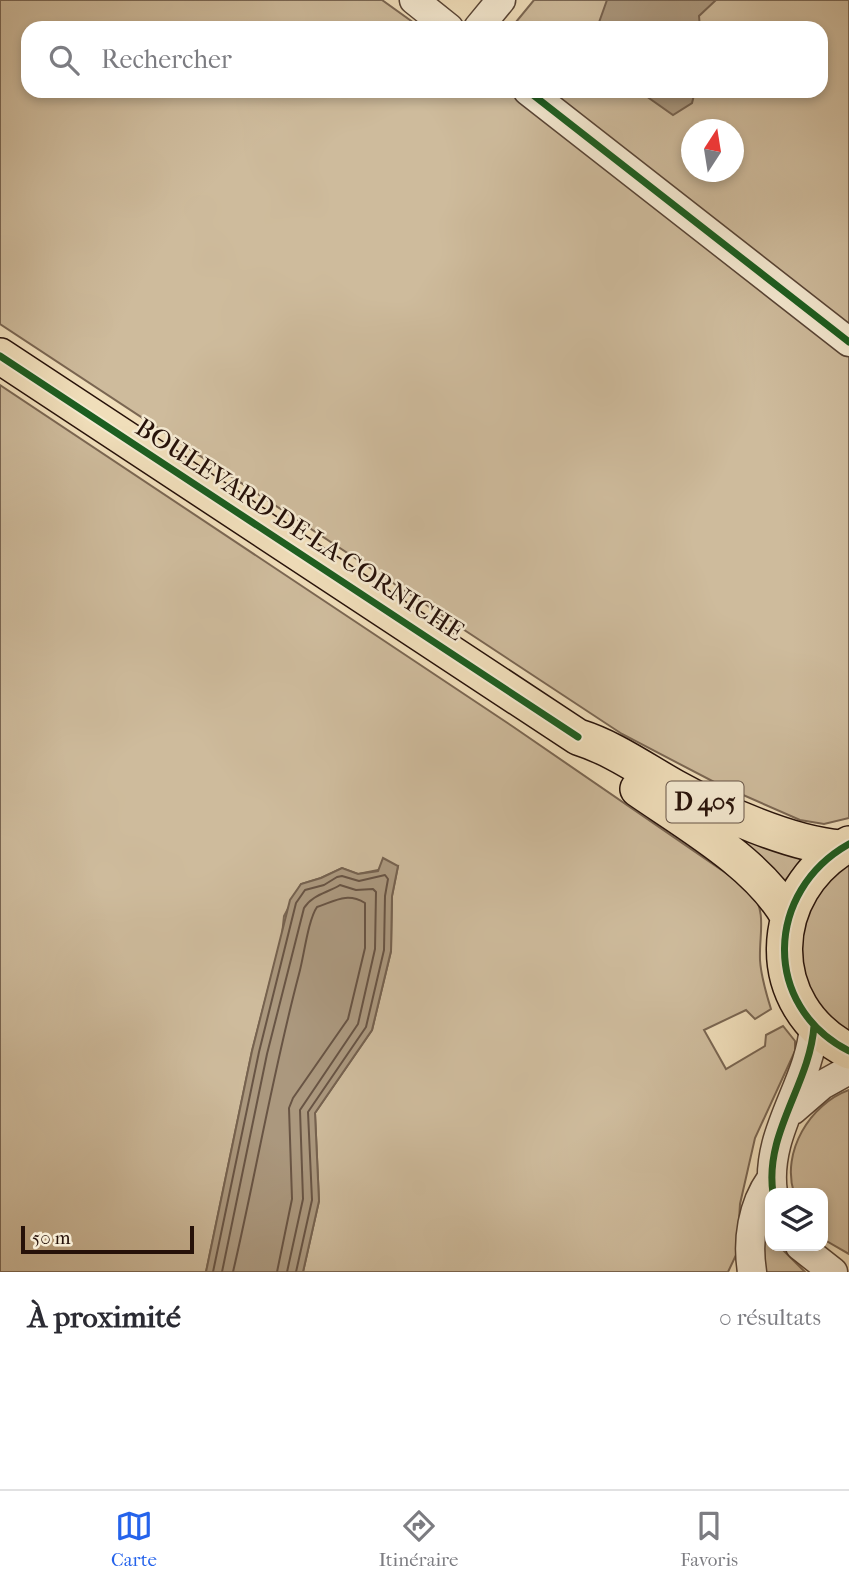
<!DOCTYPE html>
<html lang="fr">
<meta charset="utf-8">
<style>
body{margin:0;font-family:"IM FELL French Canon",serif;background:#f2f2f3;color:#2b2b33}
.controls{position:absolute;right:21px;bottom:21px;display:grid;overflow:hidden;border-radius:14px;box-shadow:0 4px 10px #0003}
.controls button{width:63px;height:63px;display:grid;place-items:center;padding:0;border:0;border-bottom:2px solid #e1e1e2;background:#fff;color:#2b2b33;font:35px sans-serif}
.compass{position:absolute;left:681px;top:119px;width:63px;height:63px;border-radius:50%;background:#fff;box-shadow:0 4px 10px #0003;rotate:12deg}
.scale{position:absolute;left:21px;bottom:18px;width:173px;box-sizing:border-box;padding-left:7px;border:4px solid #261109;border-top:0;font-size:19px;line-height:24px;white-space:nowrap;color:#261109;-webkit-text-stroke:5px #f5ead2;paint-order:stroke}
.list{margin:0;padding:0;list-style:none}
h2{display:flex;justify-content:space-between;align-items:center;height:91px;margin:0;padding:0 28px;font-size:30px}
h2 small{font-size:23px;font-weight:400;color:#7c7c81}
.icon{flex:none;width:38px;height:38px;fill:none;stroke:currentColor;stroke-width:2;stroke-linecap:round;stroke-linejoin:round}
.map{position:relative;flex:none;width:849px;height:1272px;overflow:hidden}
.search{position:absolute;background:#fff;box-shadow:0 4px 10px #0003;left:21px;right:21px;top:21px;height:77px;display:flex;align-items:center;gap:18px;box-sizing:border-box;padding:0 24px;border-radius:21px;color:#7c7c81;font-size:26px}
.sheet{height:217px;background:#fff}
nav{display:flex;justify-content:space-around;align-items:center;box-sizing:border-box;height:98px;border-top:2px solid #e1e1e2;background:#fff;font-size:19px;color:#7c7c81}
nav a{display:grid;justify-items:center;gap:4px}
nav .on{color:#2563eb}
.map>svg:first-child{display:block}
.green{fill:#cebb9c;stroke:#7a6652;stroke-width:2;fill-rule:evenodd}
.water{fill:#ab987e;stroke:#76624f;stroke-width:2}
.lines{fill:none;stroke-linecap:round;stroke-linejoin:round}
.shore{stroke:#685444;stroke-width:2}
.minor-casing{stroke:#584435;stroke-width:31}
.major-casing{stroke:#261109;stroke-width:38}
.minor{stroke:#f5ead2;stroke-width:28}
.major{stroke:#f0deba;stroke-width:35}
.cycleway-casing{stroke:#f5ead2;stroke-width:11}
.cycleway{stroke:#1b5e20;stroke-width:7}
.labels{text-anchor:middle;stroke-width:5;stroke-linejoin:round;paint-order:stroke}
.shield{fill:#f5ead2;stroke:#645245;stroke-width:2}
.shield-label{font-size:24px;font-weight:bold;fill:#261109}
.street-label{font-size:26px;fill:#261109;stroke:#f5ead2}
</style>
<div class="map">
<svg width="849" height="1272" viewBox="0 0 849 1272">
<rect width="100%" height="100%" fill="#f0deba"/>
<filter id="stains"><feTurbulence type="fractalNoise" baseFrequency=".00286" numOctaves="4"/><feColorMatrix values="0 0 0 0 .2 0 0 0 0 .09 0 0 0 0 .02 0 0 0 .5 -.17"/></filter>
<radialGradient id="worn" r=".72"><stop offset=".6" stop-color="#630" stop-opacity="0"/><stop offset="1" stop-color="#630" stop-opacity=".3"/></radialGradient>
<!-- green -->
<path class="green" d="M0,0H382L421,28H28V91H821V28H511L534,0H849V818L824,824L800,820L718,784L622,734L0,324ZM692,130H734V172H692Z
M0,385L512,726L752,891C767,915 759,933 760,960C761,977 766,993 771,1009L755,1019L746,1010L704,1030L726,1069L765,1046L766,1035L783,1026L795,1041V1051L755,1138L740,1204L737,1253L728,1272H303L319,1201L315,1113L372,1030L391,951L392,896L398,866L358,874L342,868L321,878L301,884L284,916L282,935L252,1051L206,1272H0Z
M680,805L803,857L784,882Z
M849,857V1039L809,1001L795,934L836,865Z
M849,1090V1254L823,1239V1193H794C781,1152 810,1104 849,1090Z
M765,1224L770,1232V1246H779L805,1272H760Z"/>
<!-- water -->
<path class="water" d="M607,0H716L699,16L700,28H597Z
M639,91H695L692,103L673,115Z
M383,858L398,866L392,896L391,951L372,1030L315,1113L319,1201L303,1272H206L252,1051L290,900L301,884L321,878L342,868L358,874L378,871Z"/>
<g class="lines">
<!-- shore -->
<path class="shore" d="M213,1272L259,1052L296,903L305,890L324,885L337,877L342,876L359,881L385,875L388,879L385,896L384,950L366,1027L308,1112L312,1200L296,1272
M222,1272L267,1054L304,908C312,895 327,893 340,885L356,890L373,889L376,892L375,949L358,1024L300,1110L303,1199L287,1272
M233,1272C256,1173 273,1072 299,974C304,956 308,920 317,907C335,901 347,892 365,903V948L348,1019L293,1098L289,1108L292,1199L277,1272"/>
<defs>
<path id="minor" d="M414,0L449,28
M478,28L501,0
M528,91L849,342
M793,1110L822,1085L849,1070
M773,1193C764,1133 810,1084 814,1026
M800,1246L833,1272
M752,1272C747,1240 752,1206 771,1179"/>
<path id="major" d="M0,356L578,737C613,748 642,769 674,787C719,812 790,844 841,848
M638,789C687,823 759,864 788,916
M849,844C765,891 761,1006 849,1051"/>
</defs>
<!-- minor casing -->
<use href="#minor" class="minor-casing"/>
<!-- major casing -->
<use href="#major" class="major-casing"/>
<!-- minor -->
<use href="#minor" class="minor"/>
<!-- major -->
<use href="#major" class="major"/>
<defs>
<path id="cycleway" d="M528,91L849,342
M0,356L578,737
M849,844C765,891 761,1006 849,1051
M773,1193C764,1133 810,1084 814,1026"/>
</defs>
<!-- cycleway casing -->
<use href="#cycleway" class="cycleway-casing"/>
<!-- cycleway -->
<use href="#cycleway" class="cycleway"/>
</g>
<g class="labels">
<!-- shield labels -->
<rect class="shield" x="666.5" y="781.5" width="77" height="41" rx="5"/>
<g class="shield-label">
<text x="705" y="810">D 405</text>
</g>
<!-- street labels -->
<g class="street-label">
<text transform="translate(300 529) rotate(33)" y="9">BOULEVARD DE LA CORNICHE</text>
</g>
</g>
<rect width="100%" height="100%" filter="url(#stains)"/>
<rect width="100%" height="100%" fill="url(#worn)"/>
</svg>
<div class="controls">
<button><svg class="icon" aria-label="layers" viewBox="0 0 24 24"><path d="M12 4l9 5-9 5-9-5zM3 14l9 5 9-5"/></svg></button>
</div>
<svg class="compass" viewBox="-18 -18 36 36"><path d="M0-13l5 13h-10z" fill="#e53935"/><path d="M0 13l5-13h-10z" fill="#7c7c81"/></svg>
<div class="scale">50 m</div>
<div class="search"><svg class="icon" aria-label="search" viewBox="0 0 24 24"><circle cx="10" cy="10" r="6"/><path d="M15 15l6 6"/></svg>Rechercher</div>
</div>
<section class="sheet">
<h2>À proximité<small>0 résultats</small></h2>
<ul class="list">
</ul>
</section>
<nav>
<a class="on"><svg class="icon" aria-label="map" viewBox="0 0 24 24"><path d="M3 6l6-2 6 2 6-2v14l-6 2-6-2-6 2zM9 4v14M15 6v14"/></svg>Carte</a>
<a><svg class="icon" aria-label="directions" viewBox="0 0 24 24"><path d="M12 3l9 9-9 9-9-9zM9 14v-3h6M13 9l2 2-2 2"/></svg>Itinéraire</a>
<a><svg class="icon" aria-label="saved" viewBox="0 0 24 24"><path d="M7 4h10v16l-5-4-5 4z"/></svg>Favoris</a>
</nav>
